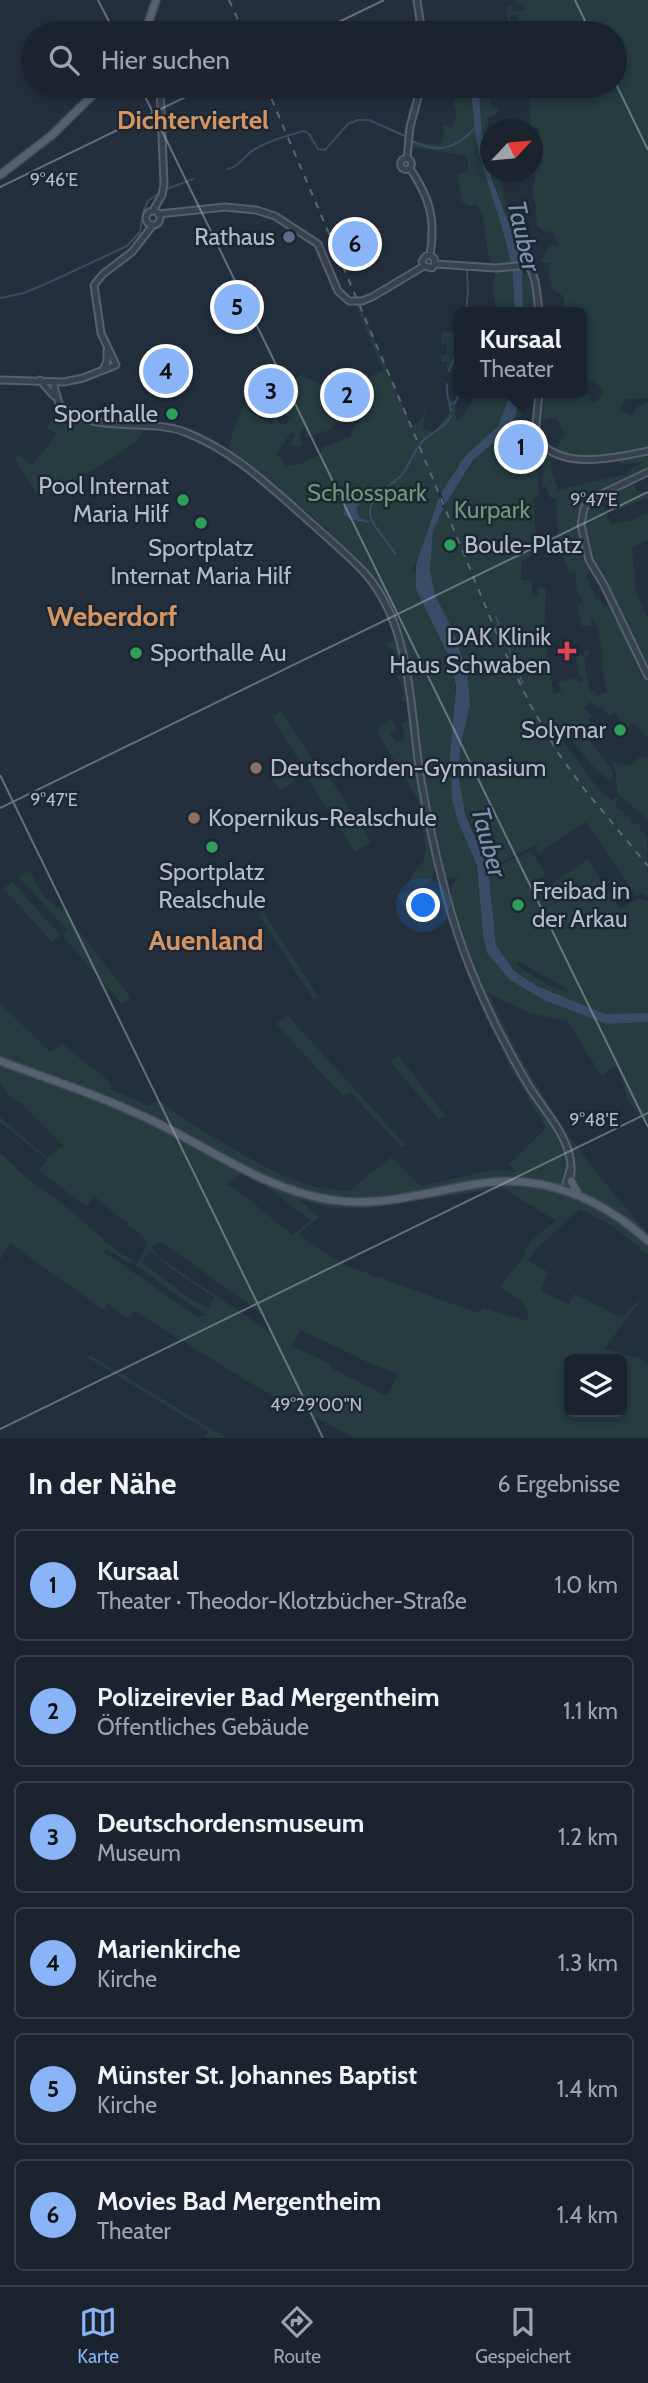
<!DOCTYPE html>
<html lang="de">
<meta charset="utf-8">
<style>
body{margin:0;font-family:Cabin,sans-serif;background:#282f3a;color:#f1f3f6}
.controls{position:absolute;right:21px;bottom:21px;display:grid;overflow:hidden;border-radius:10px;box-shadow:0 4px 10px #0003}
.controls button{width:63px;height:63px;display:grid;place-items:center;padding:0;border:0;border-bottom:2px solid #39404a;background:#1b232e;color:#f1f3f6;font:35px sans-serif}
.compass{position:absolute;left:480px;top:119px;width:63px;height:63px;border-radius:50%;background:#1b232e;box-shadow:0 4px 10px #0003;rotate:64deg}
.you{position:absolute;left:424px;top:906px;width:24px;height:24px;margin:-18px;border:5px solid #fff;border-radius:50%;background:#1a73e8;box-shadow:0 0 0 10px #1a73e833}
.badge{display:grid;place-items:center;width:46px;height:46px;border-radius:50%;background:#8ab4f8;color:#111;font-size:23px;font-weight:700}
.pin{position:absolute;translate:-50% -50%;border:4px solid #fff;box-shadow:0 2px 7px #0006}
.popup{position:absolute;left:454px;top:307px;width:133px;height:91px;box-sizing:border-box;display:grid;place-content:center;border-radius:10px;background:#1b232e;filter:drop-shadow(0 2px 5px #0005);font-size:23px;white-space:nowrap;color:#a0a4aa}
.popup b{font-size:26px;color:#f1f3f6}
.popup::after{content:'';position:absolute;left:50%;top:100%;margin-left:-14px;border:14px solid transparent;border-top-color:#1b232e}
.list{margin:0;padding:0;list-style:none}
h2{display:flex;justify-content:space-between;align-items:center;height:91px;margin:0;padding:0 28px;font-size:30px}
h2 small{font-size:23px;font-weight:400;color:#a0a4aa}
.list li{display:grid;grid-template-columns:46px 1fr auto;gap:21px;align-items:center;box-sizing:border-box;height:112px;margin:0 14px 14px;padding:0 14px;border:2px solid #39404a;border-radius:10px}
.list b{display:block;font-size:26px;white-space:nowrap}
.list p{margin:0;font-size:23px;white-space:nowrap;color:#a0a4aa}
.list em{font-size:23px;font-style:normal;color:#a0a4aa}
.icon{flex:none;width:38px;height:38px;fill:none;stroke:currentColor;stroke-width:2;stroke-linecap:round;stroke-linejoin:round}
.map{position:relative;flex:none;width:648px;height:1438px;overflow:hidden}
.search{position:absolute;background:#1b232e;box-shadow:0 4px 10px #0003;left:21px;right:21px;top:21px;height:77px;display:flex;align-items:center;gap:18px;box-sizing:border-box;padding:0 24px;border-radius:38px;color:#a0a4aa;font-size:26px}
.sheet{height:847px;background:#1b232e}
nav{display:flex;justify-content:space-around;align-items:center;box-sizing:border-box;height:98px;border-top:2px solid #39404a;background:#1b232e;font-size:19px;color:#a0a4aa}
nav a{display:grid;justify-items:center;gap:4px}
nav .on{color:#8ab4f8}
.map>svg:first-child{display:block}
.green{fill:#263c3f;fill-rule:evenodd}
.water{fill:#394c67}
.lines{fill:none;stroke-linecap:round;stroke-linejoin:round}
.stream{stroke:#394c67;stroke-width:2}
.minor-casing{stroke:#565f6c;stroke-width:9}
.major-casing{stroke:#414a57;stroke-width:10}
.minor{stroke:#38414e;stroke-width:5}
.major{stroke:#56606e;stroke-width:7}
.rail{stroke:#5a6575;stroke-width:2;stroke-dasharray:7 7;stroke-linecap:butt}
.ticks{fill:none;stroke:#b4bcc9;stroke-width:2;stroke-opacity:0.45}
.service-dot{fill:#5c6f8a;stroke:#1d2633;stroke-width:2.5}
.leisure-dot{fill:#2e9e5b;stroke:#1d2633;stroke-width:2.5}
.health-dot{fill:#e0444e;stroke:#1d2633;stroke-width:2.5}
.education-dot{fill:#8d6e63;stroke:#1d2633;stroke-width:2.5}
.labels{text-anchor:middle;stroke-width:5;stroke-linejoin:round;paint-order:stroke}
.poi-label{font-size:24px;fill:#b4bcc9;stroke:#1d2633;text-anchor:end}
.park-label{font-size:24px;fill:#6b9a76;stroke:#1d2633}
.neighbourhood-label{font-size:26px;font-weight:bold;fill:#d59563;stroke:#1d2633}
.water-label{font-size:26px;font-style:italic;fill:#7c92b1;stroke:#1d2633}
.quarter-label{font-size:28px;font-weight:bold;fill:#d59563;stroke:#1d2633}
.ticks-label{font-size:18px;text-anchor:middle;fill:#b4bcc9;stroke:#1d2633;stroke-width:5;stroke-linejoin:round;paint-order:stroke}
</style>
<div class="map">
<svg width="648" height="1438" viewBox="0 0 648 1438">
<rect width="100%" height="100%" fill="#242f3e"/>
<!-- green -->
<path class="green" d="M516,0H648V398L625,399L620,410L632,416L638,406L648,402V451C616,458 586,462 554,452L550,466L558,490L626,474L632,468L645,462L620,464L619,459L648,454V470L629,481L634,484L638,492H648V497L621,509L616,507L609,492L598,497L611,524L632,520L648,513V540L632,547L636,593L648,619V739L634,723L627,728L614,712L609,716L601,706L598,709L590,702L584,708L588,713L593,715L588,719L596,733L588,739L609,765L614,776L609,780C589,767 570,738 559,716L565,730L548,737L552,742L554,737L558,735L600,791L612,801L615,798L619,800L615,803L616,808L624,811V815L632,818L631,823L635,825L637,823L640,826V830L647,835L648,898L643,893L636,896L586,822L541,851L540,855L536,849L538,844L497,865L498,866L531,851L546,875L530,885L542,902L538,894L588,859L620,909L637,899L648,901V1013L605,1014L537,986L514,971L496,945L488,869L462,801L458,773L461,744L470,704L464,658L435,595L430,570L433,531L438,517L473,460L507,432L516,414L522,393H526L525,407H521L520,411L522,413L521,418L517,417L513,430L514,434L510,436L512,441L510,442L511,460L539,461L538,496L533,497L537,547L527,560H522L521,580L531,581L533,596H538L539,587L546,588L544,636L554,695L563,690L560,689L558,682L577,678L578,682L583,681L582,676H579L576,659L579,655L584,656V652L588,649L589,653L584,660L590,691H595L597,696L607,692L601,656L603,653L597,626L587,611L593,625L582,627L576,600L579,605L583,603L580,594L577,593L575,571L569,572L561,550H554V542L558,541L556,498H550L547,488L543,485L541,455L546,447L554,451L565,435L556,417L553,419L549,417L543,422V406L538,405L539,393L590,394L588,400L594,403L599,399L603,392L595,381H587L582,389V312H566L563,296L552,288L548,268L551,263L541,262L550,245H558L553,231L546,232L538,227L535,214L536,205L532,193L535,178L533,161L539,160L541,147L538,127L530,128V86H615V33H520L521,30L517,28L520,24L518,15H509L512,23L508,29L507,7L512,6L513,11L525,10L524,4L517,3ZM592,565L599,575L596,580L609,604L605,607L600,599L597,600L586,576L591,573L589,567ZM520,962L567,989L568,992L547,985L516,965Z
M457,86H471L474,126L486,177L505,232L512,268L515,312H495L493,283L496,268C480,249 491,225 477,205L469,206L462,202L457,174L469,172L467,156L411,147V138L416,142L432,144L442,143L445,131L443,130V125L452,128L454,120H456L457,108L453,107Z
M478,86H486V95L490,93L491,106L499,110L493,116L488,117L490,172H499C503,185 503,197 508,211L520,212L527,245L528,265L521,263C514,229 498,199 489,166C481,140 481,113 478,86Z
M522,268L525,277L527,272L529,273L532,285L535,283L539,286L547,312H523Z
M354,301H358L411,426L420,421L426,409L423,429L434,432L449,413L450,399L455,403L456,421L460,420L477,393H511L498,426L465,456L441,493L436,484L439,497L436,507L419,557L410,573L415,570C417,611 448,635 454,674C457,690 454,706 453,722C449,762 447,800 465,837L461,840L466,839L477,865L495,964L587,1016L607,1024L648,1022V1126L628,1100L617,1065L602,1076L567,1021L530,1013L489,994C529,1083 582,1161 648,1233V1255L613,1226L580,1209L537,1248L528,1260L548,1272L541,1291L569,1304L574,1294L622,1318L648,1290L604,1349L639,1358L648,1365V1438H354L252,1384L134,1311L129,1319L108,1304L104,1310L10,1243L0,1260V1153L29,1180L69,1209L118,1252L132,1260V1264L106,1249L104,1252L198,1317L205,1315L136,1266L147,1245L141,1235L94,1196L86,1207L40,1171L38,1170L47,1160L0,1122V1117L47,1158L64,1146L23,1105L12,1098L0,1084V1003L50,1052L63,1043C78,1060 97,1068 112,1085L110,1089L149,1106L159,1100C179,1118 203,1131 227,1145C266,1168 302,1190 349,1191L391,1157L420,1186L494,1170L517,1172L509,1164L546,1128L509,1065L484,1014L441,903L429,897L407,912L397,894L430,888L436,890L437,888L443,892L452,914L451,886L459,876L443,880L431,832L429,836L436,868L430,883L413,888L416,883L412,882L409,885C411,866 426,869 426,849L418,800L376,730L392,718L396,730L389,732L396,742L405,740L402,723L409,719L407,702L401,701V699L404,697L400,678L396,680L401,673L398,658L392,648L388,649L387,643L399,638L378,590L326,537L328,530L300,506L263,480L228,448L241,409H243C249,395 257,370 277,381L271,388L268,385L247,407L253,414L271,424L276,417L280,425L283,423L287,425L289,417L281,413L285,406L281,405L282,398L280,394L301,374L351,401L356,397L349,420L345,418L342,424L337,422L329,430L304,438L307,429L302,428L299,439L303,441L302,445L297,447L290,444L295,434L291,432L277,453L278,456L284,459L283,462L286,466L303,463L321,455V448L350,437L354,426L359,423L367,378L383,371ZM242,1173L268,1188L311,1221L292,1235L235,1188L227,1185ZM495,1189H505L556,1221C545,1229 526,1241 525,1255L500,1287L522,1301L529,1316L527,1321L484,1308L479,1312H475L381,1278C373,1278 369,1273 361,1271C336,1263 319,1248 298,1234L319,1217L298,1199L330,1208H369ZM161,1241L269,1319L268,1331L156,1255L152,1247ZM150,1251L170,1268L214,1297L209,1308L189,1298L142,1262ZM301,1330L367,1362L398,1374L388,1395L382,1394L333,1369L327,1362L292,1346ZM569,1359H622V1412H569Z
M460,331V360L451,368L446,367L447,362H442L440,356L447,354V344L442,345L441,337L444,332Z
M59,412L87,422L142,430L141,437L119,454L98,467L58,489L37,495L14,458L20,455L32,466L57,434L46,428L56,413Z
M281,711L318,768L307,774L272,717Z
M641,756L648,758V820L617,793L616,773L611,761L629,766Z
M292,761L302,776L280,790L270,775Z
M322,766L371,842L355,852L306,776Z
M30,870C34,879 39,892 47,899C58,909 70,910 75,926L131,998L122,1004L62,935L68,931L19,877Z
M12,881L14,884L61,936L52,942L4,889L0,891Z
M263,911L318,997L314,1000L258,914Z
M288,1016L406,1145L402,1148L350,1092L343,1096L276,1024Z
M398,1055L445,1115L439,1120L390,1061Z
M90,1355L210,1428L227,1438H204L208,1431L87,1357Z"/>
<!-- water -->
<path class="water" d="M471,86H478C481,111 481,136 487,161C495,196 514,227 521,263L511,264C504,227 490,193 480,157C474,134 473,110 471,86Z
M512,268H522L523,312H515Z
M511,393H522L516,414L507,432L473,460L445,505L441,493L465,456L498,426Z
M371,489H382L366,495L356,508L360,518L372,523L352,520L344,515V505Z
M439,497L443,509L433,531L430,570L435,595L453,631L467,670L470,704L461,744L458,773L465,813L488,869L496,945L514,971L537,986L605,1014L648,1013V1022L607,1024L544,1000L510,980L487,953L483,935L477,865L458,822L452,799L450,755L456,687L452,663L416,589V565Z"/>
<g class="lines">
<!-- stream -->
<path class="stream" d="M412,141C438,154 456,149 475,128
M228,169C241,166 244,155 255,149C269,141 288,135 304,131L309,134L318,149L325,150L348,124L358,120H369L405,136
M167,189L193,179
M143,212L148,201L158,194
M0,298L24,293L50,282L127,246L140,232L142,220
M466,312L468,292L467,271
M449,371L460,342
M447,384V394L451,411
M451,404L455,403L460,392
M395,554C389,542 370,525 370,513C370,492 393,487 403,473C411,462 414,450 423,441C432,432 446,427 451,416
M496,617L523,683"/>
<defs>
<path id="minor" d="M417,0L422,33
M407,158L410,127L421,86
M400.5 164a5.5 5.5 0 1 1 11 0a5.5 5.5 0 1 1-11 0Z
M410,168C430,199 436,218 430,255
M153,211L162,195L164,184L160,86
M146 218a7 7 0 1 1 14 0a7 7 0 1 1-14 0Z
M159,214L225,207L256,210L275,216L318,244L338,291L349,301H362L372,297L424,266L432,268L435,264L434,258L430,255L426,256L422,261L424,266
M435,264L496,268L528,265C537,277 537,297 539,312
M103,370L107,361V350
M0,380L64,382L83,378L116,365L101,333L94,285L103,274L132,252L153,225
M40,380L54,396
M53,382L59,404C92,436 145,417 185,432C231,450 264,481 300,513C320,531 340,548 359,567C414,620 409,715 422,786C432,840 444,897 463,949C480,996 502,1040 527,1083C540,1105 560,1126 568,1150C573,1165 572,1177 568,1191
M539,393L535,436C558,472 614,458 648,451
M648,472L591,499L584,508L581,525L589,560L604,585L648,676
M564,1190L570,1170"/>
<path id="major" d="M145,33L156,0
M0,175L52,135L102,86
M0,1061C51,1080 104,1097 153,1121C211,1149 266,1190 332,1200C385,1208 432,1190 484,1183C546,1174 603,1200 648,1241
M571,1181L578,1194"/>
</defs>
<!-- minor casing -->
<use href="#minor" class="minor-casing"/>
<!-- major casing -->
<use href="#major" class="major-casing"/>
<!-- minor -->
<use href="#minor" class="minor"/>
<!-- major -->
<use href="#major" class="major"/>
<!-- rail -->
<path class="rail" d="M229,0L244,33
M266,86L411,426L501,644L530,704L558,753L585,790L648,866"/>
</g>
<!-- ticks -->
<path class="ticks" d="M98,0L115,33M575,0L591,33M316,33L384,0M615,82L648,150M140,86L648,1127M0,187L208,86M0,775L323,1438M0,808L648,492M0,1429L648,1113"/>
<!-- markers -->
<circle class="service-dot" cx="289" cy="237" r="7"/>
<g class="leisure-dot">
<circle cx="172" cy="414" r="7"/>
<circle cx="183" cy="500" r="7"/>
<circle cx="201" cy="523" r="7"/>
<circle cx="450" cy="545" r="7"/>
<circle cx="136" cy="653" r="7"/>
<circle cx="620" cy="730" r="7"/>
<circle cx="212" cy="847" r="7"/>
<circle cx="518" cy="905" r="7"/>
</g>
<path class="health-dot" d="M563.5 640.5h7v7h7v7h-7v7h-7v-7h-7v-7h7z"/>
<g class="education-dot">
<circle cx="256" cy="768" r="7"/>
<circle cx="194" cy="818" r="7"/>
</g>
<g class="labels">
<!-- poi labels -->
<g class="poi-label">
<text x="275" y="245">Rathaus</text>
<text x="158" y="422">Sporthalle</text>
<text x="169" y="494">Pool Internat<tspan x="169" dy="28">Maria Hilf</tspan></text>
<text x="464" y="553" text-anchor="start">Boule-Platz</text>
<text x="201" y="556" text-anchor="middle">Sportplatz<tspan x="201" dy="28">Internat Maria Hilf</tspan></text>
<text x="551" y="645">DAK Klinik<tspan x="551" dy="28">Haus Schwaben</tspan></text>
<text x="150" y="661" text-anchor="start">Sporthalle Au</text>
<text x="606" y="738">Solymar</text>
<text x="270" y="776" text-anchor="start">Deutschorden-Gymnasium</text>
<text x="208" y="826" text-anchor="start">Kopernikus-Realschule</text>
<text x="212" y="880" text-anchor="middle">Sportplatz<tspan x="212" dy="28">Realschule</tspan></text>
<text x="532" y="899" text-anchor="start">Freibad in<tspan x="532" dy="28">der Arkau</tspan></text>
</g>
<!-- park labels -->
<g class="park-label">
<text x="367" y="501">Schlosspark</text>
<text x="492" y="518">Kurpark</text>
</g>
<!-- neighbourhood labels -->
<g class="neighbourhood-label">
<text x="193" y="129">Dichterviertel</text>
</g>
<!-- water labels -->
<g class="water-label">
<text transform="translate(524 236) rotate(77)" y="9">Tauber</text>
<text transform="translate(489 842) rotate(75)" y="9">Tauber</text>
</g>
<!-- quarter labels -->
<g class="quarter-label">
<text x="112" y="626">Weberdorf</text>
<text x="206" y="950">Auenland</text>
</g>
</g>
<g class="ticks-label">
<text x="54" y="186">9°46'E</text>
<text x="594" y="506">9°47'E</text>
<text x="54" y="806">9°47'E</text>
<text x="594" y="1126">9°48'E</text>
<text x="316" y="1411">49°29'00"N</text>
</g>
</svg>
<div class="controls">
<button><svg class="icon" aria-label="layers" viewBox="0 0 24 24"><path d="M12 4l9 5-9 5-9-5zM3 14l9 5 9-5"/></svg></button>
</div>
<svg class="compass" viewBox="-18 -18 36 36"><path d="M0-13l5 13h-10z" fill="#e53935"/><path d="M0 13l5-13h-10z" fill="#a0a4aa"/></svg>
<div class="you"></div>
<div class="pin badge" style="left:521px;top:447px">1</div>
<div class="popup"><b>Kursaal</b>Theater</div>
<div class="pin badge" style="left:347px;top:395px">2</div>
<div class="pin badge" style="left:271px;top:391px">3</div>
<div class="pin badge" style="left:166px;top:371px">4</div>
<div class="pin badge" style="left:237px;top:307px">5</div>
<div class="pin badge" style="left:355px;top:244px">6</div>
<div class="search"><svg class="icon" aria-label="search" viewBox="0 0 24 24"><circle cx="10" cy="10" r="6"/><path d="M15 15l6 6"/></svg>Hier suchen</div>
</div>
<section class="sheet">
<h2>In der Nähe<small>6 Ergebnisse</small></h2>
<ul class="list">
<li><span class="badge">1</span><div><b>Kursaal</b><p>Theater · Theodor-Klotzbücher-Straße</p></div><em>1.0 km</em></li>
<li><span class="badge">2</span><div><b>Polizeirevier Bad Mergentheim</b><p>Öffentliches Gebäude</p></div><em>1.1 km</em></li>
<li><span class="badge">3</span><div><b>Deutschordensmuseum</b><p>Museum</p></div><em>1.2 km</em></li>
<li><span class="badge">4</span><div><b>Marienkirche</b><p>Kirche</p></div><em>1.3 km</em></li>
<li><span class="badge">5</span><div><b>Münster St. Johannes Baptist</b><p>Kirche</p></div><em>1.4 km</em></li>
<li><span class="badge">6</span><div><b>Movies Bad Mergentheim</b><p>Theater</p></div><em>1.4 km</em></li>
</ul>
</section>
<nav>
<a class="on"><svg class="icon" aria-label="map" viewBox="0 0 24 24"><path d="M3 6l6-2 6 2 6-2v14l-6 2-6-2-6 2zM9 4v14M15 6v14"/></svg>Karte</a>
<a><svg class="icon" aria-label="directions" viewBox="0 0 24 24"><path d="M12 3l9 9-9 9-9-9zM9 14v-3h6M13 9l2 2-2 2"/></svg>Route</a>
<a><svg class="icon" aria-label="saved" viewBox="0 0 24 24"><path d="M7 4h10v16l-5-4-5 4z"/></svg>Gespeichert</a>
</nav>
